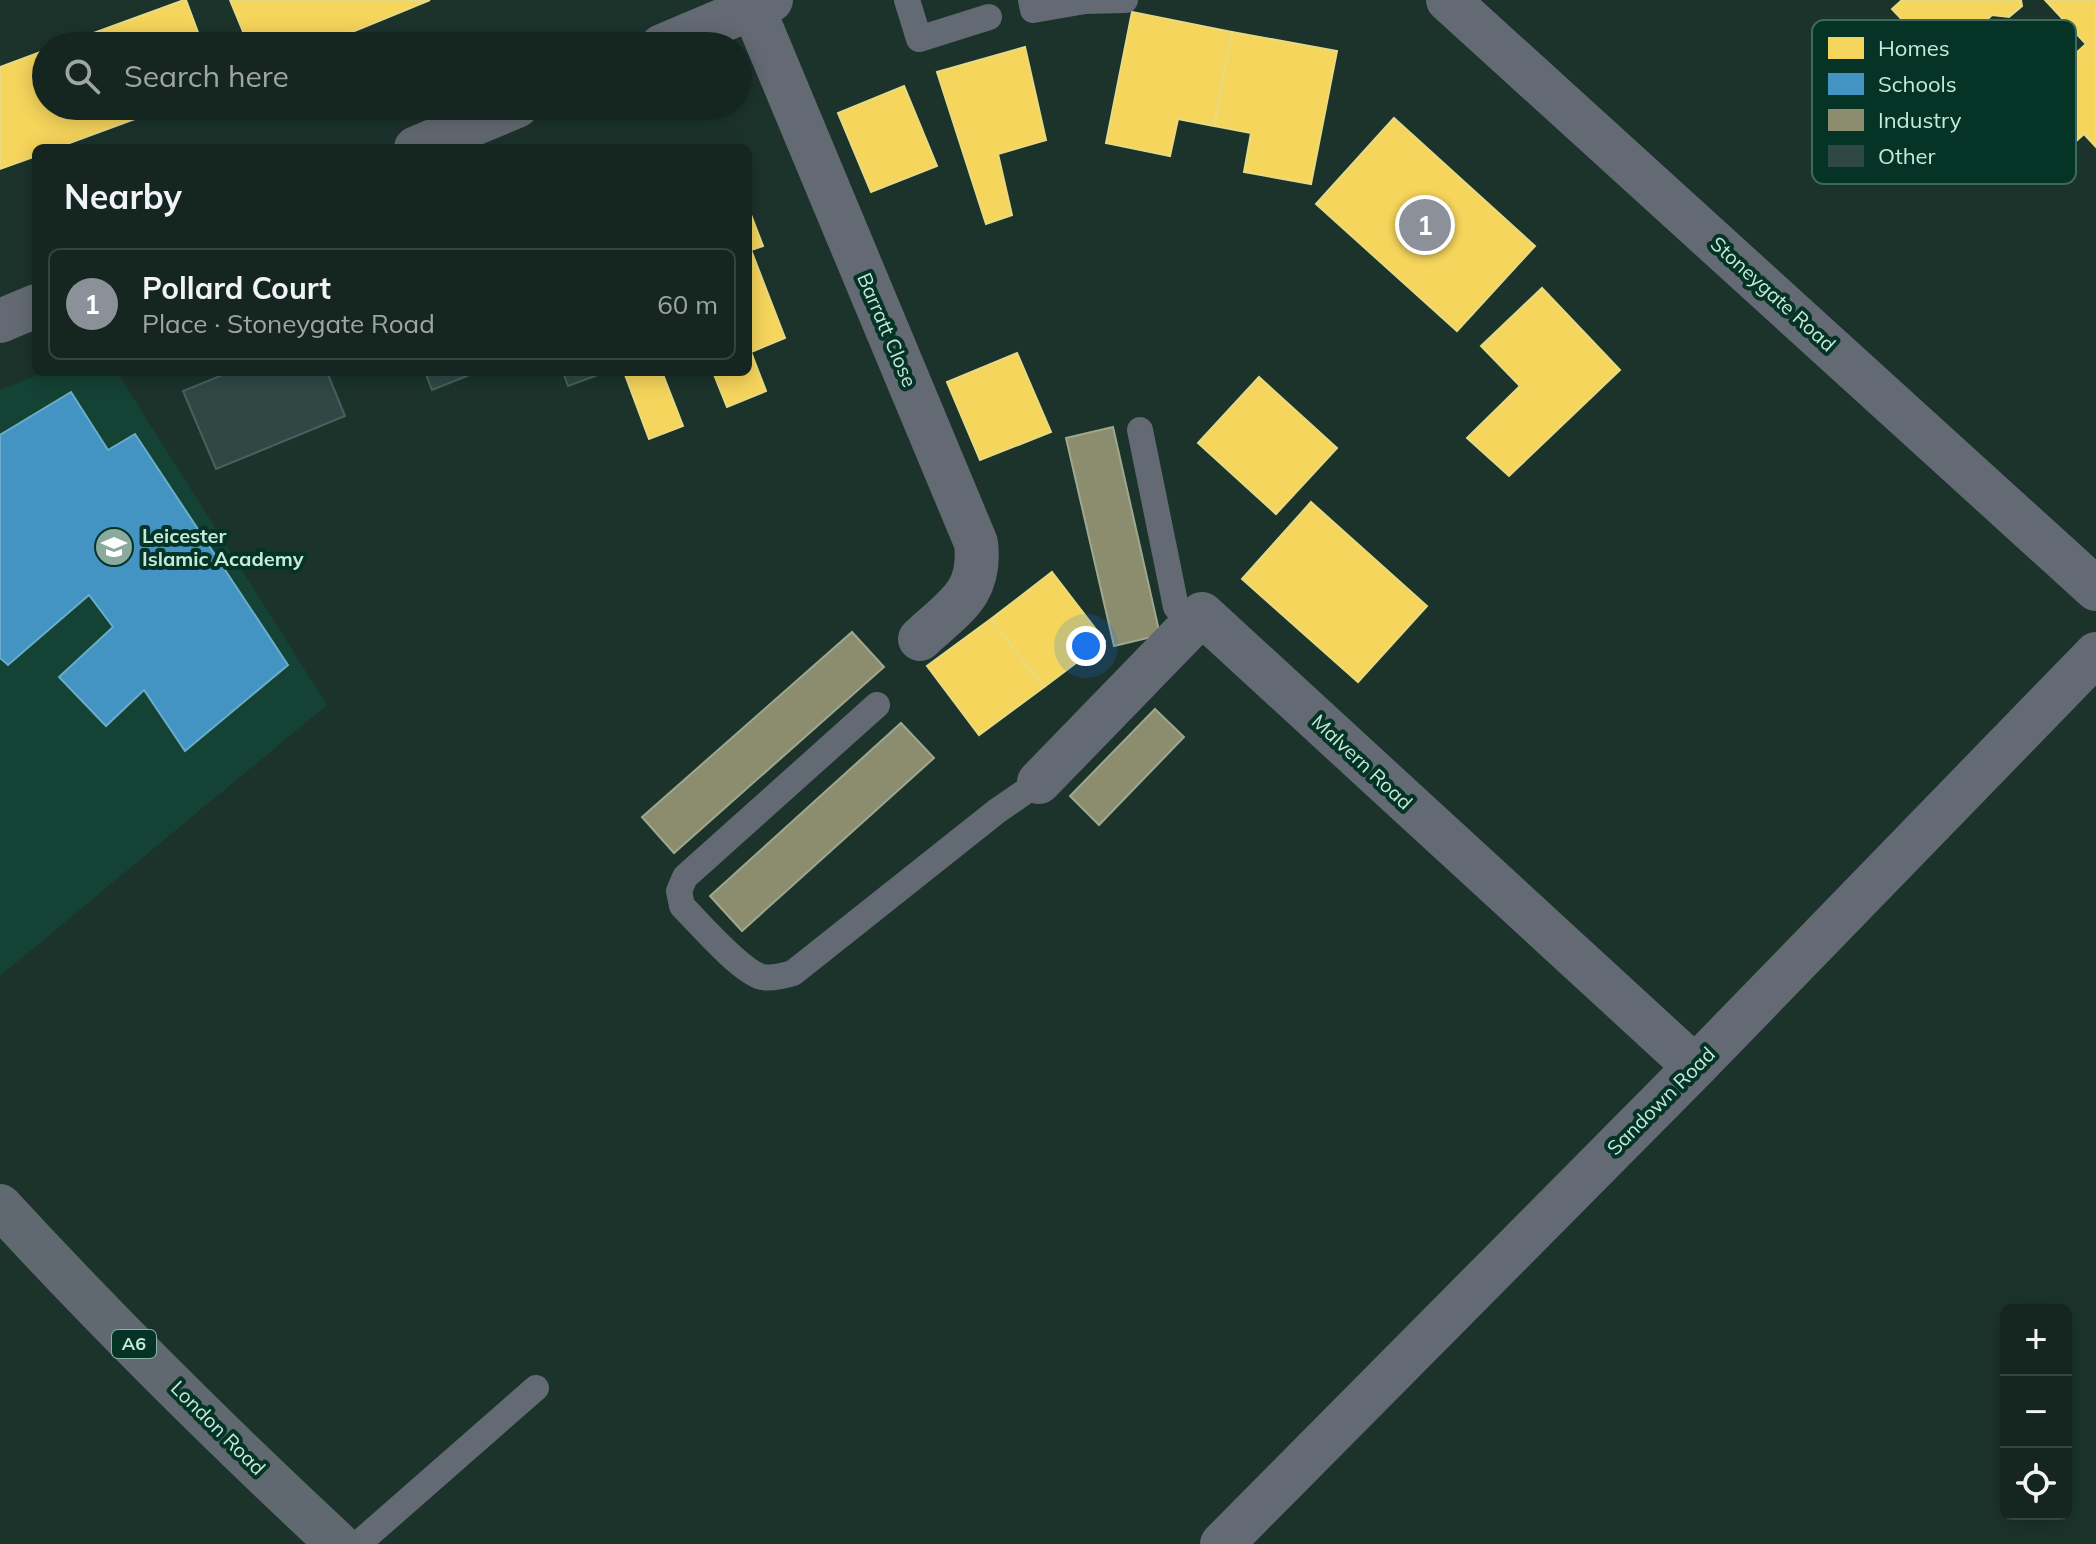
<!DOCTYPE html>
<meta charset="utf-8">
<style>
body{margin:0;font-family:Mulish,sans-serif;background:#1e2e2a;color:#f1f3f6}
.controls{position:absolute;right:24px;bottom:24px;display:grid;overflow:hidden;border-radius:12px;box-shadow:0 4px 20px #0003}
.controls button{width:72px;height:72px;display:grid;place-items:center;padding:0;border:0;border-bottom:2px solid #34433f;background:#152621;color:#f1f3f6;font:40px sans-serif}
.you{position:absolute;left:1086px;top:646px;width:28px;height:28px;margin:-20px;border:6px solid #fff;border-radius:50%;background:#1a73e8;box-shadow:0 0 0 12px #1a73e833}
.badge{display:grid;place-items:center;width:52px;height:52px;border-radius:50%;background:#8c9099;color:#fff;font-size:26px;font-weight:700}
.pin{position:absolute;translate:-50% -50%;border:4px solid #fff;box-shadow:0 2px 8px #0006}
.list{margin:0;padding:0;list-style:none}
h2{display:flex;justify-content:space-between;align-items:center;height:104px;margin:0;padding:0 32px;font-size:34px}
h2 small{font-size:26px;font-weight:400;color:#9da5a5}
.list li{display:grid;grid-template-columns:52px 1fr auto;gap:24px;align-items:center;box-sizing:border-box;height:112px;margin:0 16px 16px;padding:0 16px;border:2px solid #34433f;border-radius:12px}
.list b{display:block;font-size:30px;white-space:nowrap}
.list p{margin:0;font-size:26px;white-space:nowrap;color:#9da5a5}
.list em{font-size:26px;font-style:normal;color:#9da5a5}
.icon{flex:none;width:44px;height:44px;fill:none;stroke:currentColor;stroke-width:2;stroke-linecap:round;stroke-linejoin:round}
.map{position:relative;flex:none;width:2096px;height:1544px;overflow:hidden}
.search{position:absolute;background:#152621;box-shadow:0 4px 20px #0003;left:32px;top:32px;width:720px;height:88px;display:flex;align-items:center;gap:20px;box-sizing:border-box;padding:0 28px;border-radius:44px;color:#9da5a5;font-size:30px}
.panel{position:absolute;background:#152621;box-shadow:0 4px 20px #0003;left:32px;top:144px;width:720px;height:232px;border-radius:12px}
.map>svg:first-child{display:block}
.built{fill:#144234}
.homes{fill:#f6d55c;stroke:#e7db82;stroke-width:2}
.schools{fill:#4393c3;stroke:#6aadca;stroke-width:2}
.industry{fill:#8c8c6e;stroke:#9da88e;stroke-width:2}
.building{fill:#304844;stroke:#46625e;stroke-width:2}
.lines{fill:none;stroke-linecap:round;stroke-linejoin:round}
.service{stroke:#646a73;stroke-width:26}
.minor{stroke:#646a73;stroke-width:44}
.primary{stroke:#606970;stroke-width:44}
.labels{text-anchor:middle;stroke-width:8;stroke-linejoin:round;paint-order:stroke}
.shield{fill:#053326;stroke:#8bb3a4;stroke-width:2}
.shield-label{font-size:18px;font-weight:bold;fill:#c4eada}
.street-label{font-size:20px;fill:#c4eada;stroke:#053326}
.poi-label{font-size:20px;font-weight:bold;fill:#c4eada;stroke:#053326;text-anchor:start}
.key{fill:#053326;stroke:#3e6a5c;stroke-width:2}
.key-label{font-size:22px;fill:#c4eada}
</style>
<div class="map">
<svg width="2096" height="1544" viewBox="0 0 2096 1544">
<rect width="100%" height="100%" fill="#1c332c"/>
<!-- built -->
<path class="built" d="M45,372H117L327,705L0,976V390Z"/>
<!-- homes -->
<path class="homes" d="M184,0H186L203,46H58Z
M230,0H430L318,46H249Z
M1902,0H2021L2022,6L2009,17L1992,15L1942,62L1892,9Z
M2045,0H2096V147L2084,134L2074,143L2030,95L2086,44Z
M1132,12L1232,32L1214,126L1178,119L1170,156L1106,143Z
M1232,32L1337,51L1311,184L1244,172L1251,133L1214,126Z
M1025,47L1046,140L998,154L1012,215L986,224L937,72Z
M46,50V106H170L56,148H36V156L0,169V67Z
M904,86L937,166L871,192L838,113Z
M1394,118L1535,246L1457,331L1316,204Z
M748,207L763,246L751,250L785,338L751,352L766,391L727,407L713,372H748Z
M1542,288L1620,370L1509,476L1467,438L1520,386L1481,346Z
M1017,353L1051,432L980,460L947,382Z
M624,372H662L683,426L649,439Z
M1259,377L1337,448L1276,514L1198,443Z
M1311,502L1427,606L1358,682L1242,579Z
M1052,572L1105,641L1044,687L991,619Z
M991,619L1044,687L979,735L927,666Z"/>
<!-- schools -->
<path class="schools" d="M71,392L108,450L135,434L288,665L185,751L144,690L106,726L59,677L113,627L89,595L8,665L0,658V435Z"/>
<!-- industry -->
<path class="industry" d="M1113,427L1160,635L1114,646L1066,438Z
M852,632L884,667L674,853L642,817Z
M1155,709L1184,737L1099,825L1070,796Z
M901,723L934,758L742,931L710,896Z"/>
<!-- building -->
<path class="building" d="M230,372H327L345,416L216,469L183,391Z
M425,372H477L432,390Z
M563,372H606L568,386Z"/>
<g class="lines">
<!-- service -->
<path class="service" d="M907,0L919,39L989,17
M1031,0L1033,10L1085,1L1125,0
M1140,430L1176,607L1191,625
M877,705L685,877L679,891L682,906C699,923 740,971 762,977C772,979 783,976 793,973L997,811L1039,782
M358,1544L536,1388"/>
<!-- minor -->
<path class="minor" d="M1448,0L2096,589
M753,8L976,543C982,594 954,607 920,639
M662,46L771,0
M416,148L517,106
M0,321L36,306
M1039,782L1202,614L1695,1067
M1222,1544L1695,1067L2096,654"/>
<!-- primary -->
<path class="primary" d="M0,1206C108,1323 222,1436 338,1544"/>
</g>
<!-- icons -->
<defs>
<symbol id="school-disc" viewBox="-11 -11 22 22"><circle r="9.5" fill="#89aa9d" stroke="#053326"/><path d="M0-5L7-2L0 1L-7-2ZM-4 1L0 2.5L4 1V4Q0 6-4 4Z" fill="#fff"/></symbol>
</defs>
<g fill-rule="evenodd">
<use href="#school-disc" x="92" y="525" width="44" height="44"/>
</g>
<g class="labels">
<!-- shield labels -->
<rect class="shield" x="112" y="1330" width="44" height="28" rx="6"/>
<g class="shield-label">
<text x="134" y="1350">A6</text>
</g>
<!-- street labels -->
<g class="street-label">
<text transform="translate(1773 294) rotate(42)" y="7">Stoneygate Road</text>
<text transform="translate(887 330) rotate(67)" y="7">Barratt Close</text>
<text transform="translate(1362 762) rotate(43)" y="7">Malvern Road</text>
<text transform="translate(1661 1101) rotate(-45)" y="7">Sandown Road</text>
<text transform="translate(218 1428) rotate(45)" y="7">London Road</text>
</g>
<!-- poi labels -->
<g class="poi-label">
<text x="142" y="543">Leicester<tspan x="142" dy="23">Islamic Academy</tspan></text>
</g>
</g>
<!-- legend -->
<rect x="1812" y="20" width="264" height="164" rx="12" class="key"/>
<rect x="1828" y="37" width="36" height="22" fill="#f6d55c"/>
<rect x="1828" y="73" width="36" height="22" fill="#4393c3"/>
<rect x="1828" y="109" width="36" height="22" fill="#8c8c6e"/>
<rect x="1828" y="145" width="36" height="22" fill="#304844"/>
<g class="key-label">
<text x="1878" y="56">Homes</text>
<text x="1878" y="92">Schools</text>
<text x="1878" y="128">Industry</text>
<text x="1878" y="164">Other</text>
</g>
</svg>
<div class="controls">
<button>+</button>
<button>−</button>
<button><svg class="icon" aria-label="locate" viewBox="0 0 24 24"><circle cx="12" cy="12" r="6"/><path d="M12 2v4M12 18v4M2 12h4M18 12h4"/></svg></button>
</div>
<div class="you"></div>
<div class="pin badge" style="left:1425px;top:225px">1</div>
<div class="search"><svg class="icon" aria-label="search" viewBox="0 0 24 24"><circle cx="10" cy="10" r="6"/><path d="M15 15l6 6"/></svg>Search here</div>
<section class="panel">
<h2>Nearby<small></small></h2>
<ul class="list">
<li><span class="badge">1</span><div><b>Pollard Court</b><p>Place · Stoneygate Road</p></div><em>60 m</em></li>
</ul>
</section>
</div>
